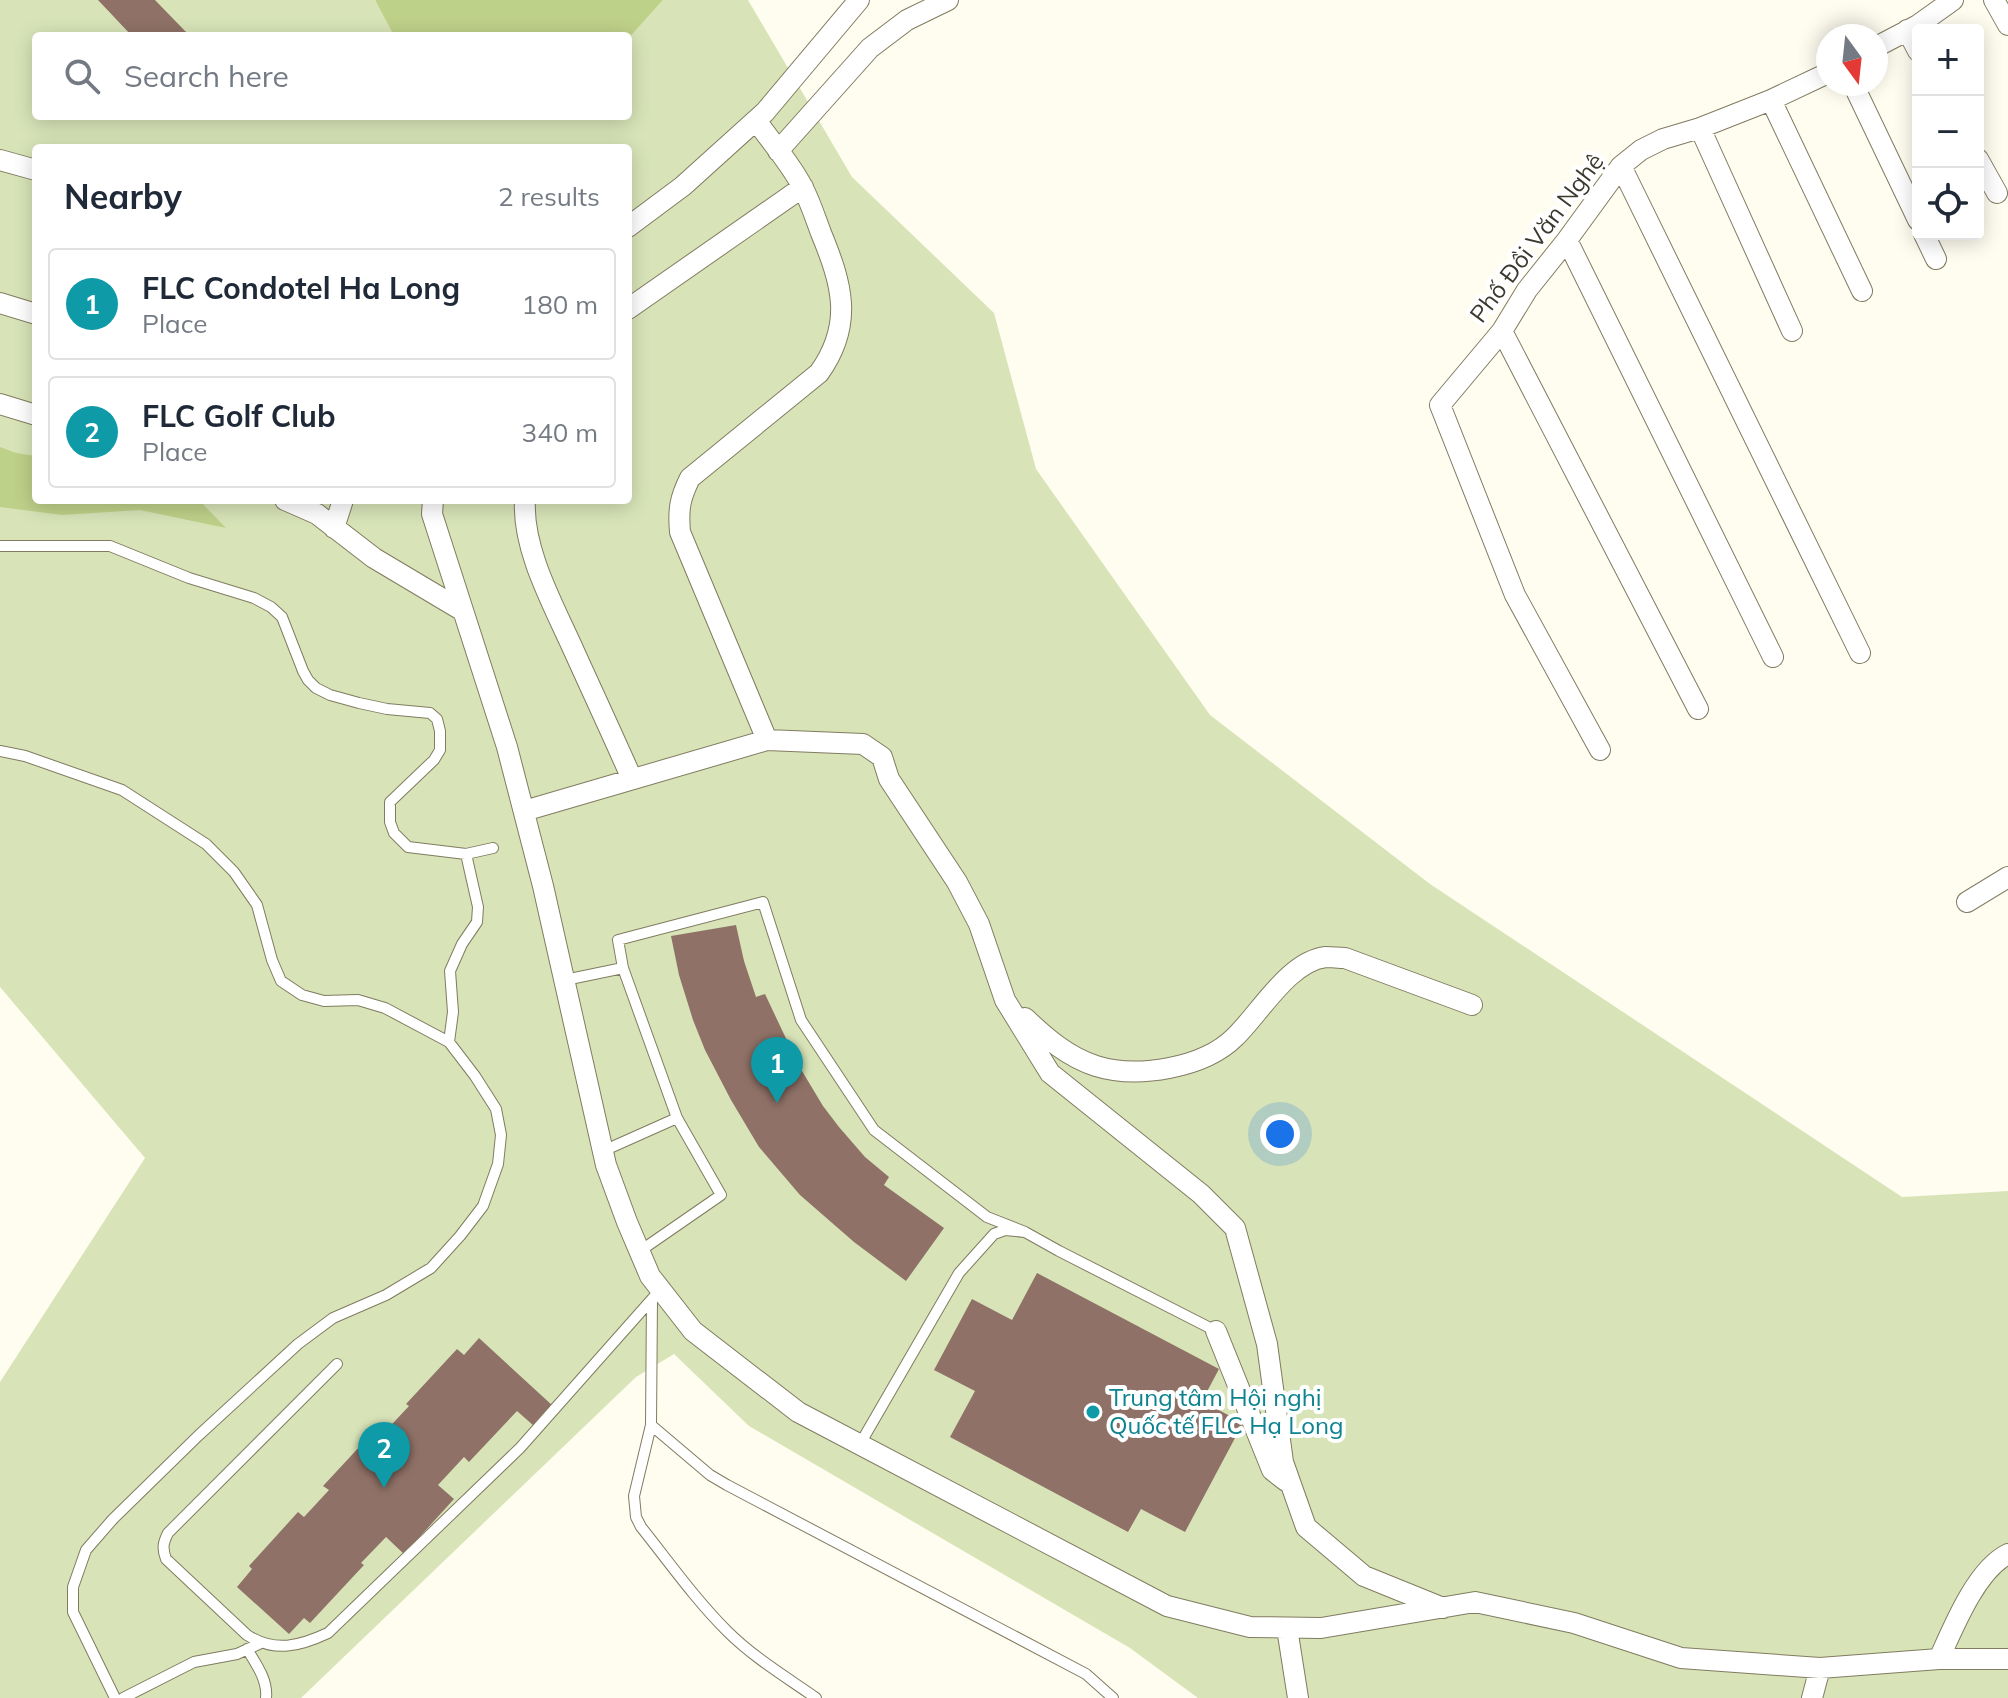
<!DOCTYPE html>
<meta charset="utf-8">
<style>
body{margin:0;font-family:Mulish,sans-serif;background:#f6f6f7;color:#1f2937}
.controls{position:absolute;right:24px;top:24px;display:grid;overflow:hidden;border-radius:8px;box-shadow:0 4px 20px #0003}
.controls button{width:72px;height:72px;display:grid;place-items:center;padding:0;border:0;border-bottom:2px solid #e0e1e3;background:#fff;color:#1f2937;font:40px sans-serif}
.compass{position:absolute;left:1816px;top:24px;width:72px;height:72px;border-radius:50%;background:#fff;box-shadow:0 4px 20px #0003;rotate:165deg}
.you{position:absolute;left:1280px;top:1134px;width:28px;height:28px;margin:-20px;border:6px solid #fff;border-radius:50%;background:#1a73e8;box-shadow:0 0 0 12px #1a73e833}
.badge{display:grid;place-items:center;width:52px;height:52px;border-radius:50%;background:#ea580c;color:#fff;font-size:26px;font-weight:700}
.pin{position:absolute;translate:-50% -66px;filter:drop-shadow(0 2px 4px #0008)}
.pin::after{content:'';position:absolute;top:42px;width:28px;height:24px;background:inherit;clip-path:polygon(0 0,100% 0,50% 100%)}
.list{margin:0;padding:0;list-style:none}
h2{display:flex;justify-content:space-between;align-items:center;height:104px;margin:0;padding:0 32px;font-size:34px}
h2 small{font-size:26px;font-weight:400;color:#747a83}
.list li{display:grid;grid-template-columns:52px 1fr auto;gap:24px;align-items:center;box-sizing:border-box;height:112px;margin:0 16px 16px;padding:0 16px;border:2px solid #e0e1e3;border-radius:8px}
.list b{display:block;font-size:30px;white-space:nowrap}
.list p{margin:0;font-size:26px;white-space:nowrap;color:#747a83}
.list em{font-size:26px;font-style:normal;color:#747a83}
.icon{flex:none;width:44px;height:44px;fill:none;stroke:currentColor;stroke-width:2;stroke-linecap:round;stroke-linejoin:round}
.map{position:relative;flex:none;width:2008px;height:1698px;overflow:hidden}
.search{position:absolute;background:#fff;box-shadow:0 4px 20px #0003;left:32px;top:32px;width:600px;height:88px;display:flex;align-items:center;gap:20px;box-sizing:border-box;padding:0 28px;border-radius:8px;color:#747a83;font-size:30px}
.panel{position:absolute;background:#fff;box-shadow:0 4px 20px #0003;left:32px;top:144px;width:600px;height:360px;border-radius:8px}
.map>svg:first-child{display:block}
.green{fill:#d8e4b8;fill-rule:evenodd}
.forest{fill:#bed189}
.building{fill:#8f7167}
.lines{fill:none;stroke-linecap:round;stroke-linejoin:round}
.lane-casing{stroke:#817b60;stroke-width:12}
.street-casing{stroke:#817b60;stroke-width:22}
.lane{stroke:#fff;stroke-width:10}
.street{stroke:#fff;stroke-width:20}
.culture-dot{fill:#0f9aa8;stroke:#fff;stroke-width:3}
.labels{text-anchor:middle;stroke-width:8;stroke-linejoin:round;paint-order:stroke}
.street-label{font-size:24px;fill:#3b392d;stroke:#fff}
.culture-label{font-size:24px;fill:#0d838f;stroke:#fff;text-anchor:start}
</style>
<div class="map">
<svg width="2008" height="1698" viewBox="0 0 2008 1698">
<rect width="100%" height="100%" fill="#fffcf0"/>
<!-- green -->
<path class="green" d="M0,0H375L394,36H36V116H628V39L663,0H748L852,177L994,313L1036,469L1210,715L1430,884L1902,1197L2008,1191V1698H1198L1130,1648L749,1426L674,1354L636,1377L301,1698H0V1382L145,1158L0,987ZM36,148H628V500H36Z"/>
<!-- forest -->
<path class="forest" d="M375,0H663L628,39V36H394Z
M0,447L16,453L36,456V500H199L226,528L140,510L62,515L0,507Z"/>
<!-- building -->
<path class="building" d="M98,0H155L185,31L192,36H132Z
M736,925L744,961L756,997L765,994L799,1066L823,1106L839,1127L865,1157L889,1177L884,1185L944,1228L906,1281L854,1242L800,1195L759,1147L731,1100L705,1050L693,1020L679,975L671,936Z
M1037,1273L1219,1369L1202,1401L1243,1423L1185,1532L1141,1509L1128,1532L950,1437L975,1391L934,1370L972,1299L1012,1320Z
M479,1338L553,1406L534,1426L517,1411L469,1462L464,1457L438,1485L454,1499L404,1554L386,1537L361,1563L364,1565L310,1623L304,1618L289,1634L237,1587L252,1569L249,1566L298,1512L304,1517L329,1490L323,1486L375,1430L381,1436L409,1406L406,1404L457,1349L464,1355Z"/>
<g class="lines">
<defs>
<path id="lane" d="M0,546H110L189,578L254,598L271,607L282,617L303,671L308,680L316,688L330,695L359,703L387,709L430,713L437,719L440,731V750L434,760L390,802V822L394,833L408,847L466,854L493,848
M0,751L25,756L122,790L206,844L234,872L257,905L272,960L281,981L302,995L324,1001L358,1000L385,1008L449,1042L475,1076L496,1109L501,1135L498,1164L483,1206L460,1236L431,1268L386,1295L333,1318L298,1344L199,1435L113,1519L86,1550L73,1587V1612L115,1698
M565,980L623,968L618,940L763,902L801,1020L874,1130L987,1217L1025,1232
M449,1042L453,1012L450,971L462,944L477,922L478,907L466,854
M603,1151L677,1118L623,968
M640,1251L721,1195L677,1118
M652,1299L651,1425L634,1496L636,1517L641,1527C669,1562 695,1599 727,1631C753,1657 786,1677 816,1698
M337,1364L168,1533C163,1543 162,1548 166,1559L247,1635C275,1653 300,1646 328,1633L520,1448L660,1290
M651,1425L710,1475L727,1485L1086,1674L1113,1698
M860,1444L959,1273L994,1234L1005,1230L1025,1232L1059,1251L1216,1331
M247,1649C256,1664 268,1680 266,1698
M123,1698L194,1662L237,1654L261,1643"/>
<path id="street" d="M1994,0L2008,25
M1907,30L1918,51
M1876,47L1918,25L1953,0
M1853,84L1918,220
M1771,100L1862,291
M756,120C771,142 790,163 802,186C810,201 815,217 821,233C842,284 854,324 819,373L690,478C680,498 678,509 680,532L767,740
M1700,128L1792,331
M778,151L870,48L907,20L948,0
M1978,159L1997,193
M0,160L36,170
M1621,166L1860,653
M628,227L683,186L765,112L859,0
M1924,234L1936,259
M1567,240L1773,657
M0,303L36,314
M628,309L803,187
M1502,331L1698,709
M0,404L36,415
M285,500L317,514L374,558L463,611
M433,500L432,514L507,747L543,886L606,1165L627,1222L650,1276L693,1331L798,1412L1167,1606L1250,1627L1321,1628L1475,1602L1574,1623L1681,1658L1820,1668L1939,1659H2008
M525,500C522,550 554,606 574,651C593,693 613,736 632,779
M334,528L343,500
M1600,750L1515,595L1440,405L1502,331L1527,290L1567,240L1621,166L1641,150L1663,139L1700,128L1771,100L1828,73
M524,811L767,740L863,744L882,757L889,779L957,882L979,924L1005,1000L1050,1073L1201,1194L1235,1228L1267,1344L1283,1462L1306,1527L1364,1576L1443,1608
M1967,902L2008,877
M1025,1018C1046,1038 1068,1057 1096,1066C1137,1079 1204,1068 1235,1037C1260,1013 1289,961 1326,957C1332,957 1339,958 1345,958L1472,1005
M1216,1331L1272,1470L1286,1481
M1287,1628L1298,1698
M1939,1659C1953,1628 1976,1570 2008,1554
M1812,1698L1820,1668"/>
</defs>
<!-- lane casing -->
<use href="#lane" class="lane-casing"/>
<!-- street casing -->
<use href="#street" class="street-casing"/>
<!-- lane -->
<use href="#lane" class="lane"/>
<!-- street -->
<use href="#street" class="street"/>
</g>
<!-- markers -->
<circle class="culture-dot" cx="1093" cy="1412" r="8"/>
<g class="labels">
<!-- street labels -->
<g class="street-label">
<text transform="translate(1537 238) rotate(-53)" y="8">Phố Đồi Văn Nghệ</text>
</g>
<!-- culture labels -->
<g class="culture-label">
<text x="1109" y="1406">Trung tâm Hội nghị<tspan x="1109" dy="28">Quốc tế FLC Hạ Long</tspan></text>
</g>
</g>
</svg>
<div class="controls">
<button>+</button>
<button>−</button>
<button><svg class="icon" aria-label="locate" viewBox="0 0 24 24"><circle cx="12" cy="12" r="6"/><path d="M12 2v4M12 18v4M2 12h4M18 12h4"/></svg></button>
</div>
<svg class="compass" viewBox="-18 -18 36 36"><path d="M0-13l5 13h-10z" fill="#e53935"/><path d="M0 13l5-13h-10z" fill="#747a83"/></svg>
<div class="you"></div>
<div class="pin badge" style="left:777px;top:1103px;background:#0f9aa8">1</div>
<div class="pin badge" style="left:384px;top:1488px;background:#0f9aa8">2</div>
<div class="search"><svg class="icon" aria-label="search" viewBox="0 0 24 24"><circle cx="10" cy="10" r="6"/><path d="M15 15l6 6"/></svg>Search here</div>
<section class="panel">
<h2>Nearby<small>2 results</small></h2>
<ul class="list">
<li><span class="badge" style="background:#0f9aa8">1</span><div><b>FLC Condotel Ha Long</b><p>Place</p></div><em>180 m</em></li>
<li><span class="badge" style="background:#0f9aa8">2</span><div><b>FLC Golf Club</b><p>Place</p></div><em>340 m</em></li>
</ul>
</section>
</div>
